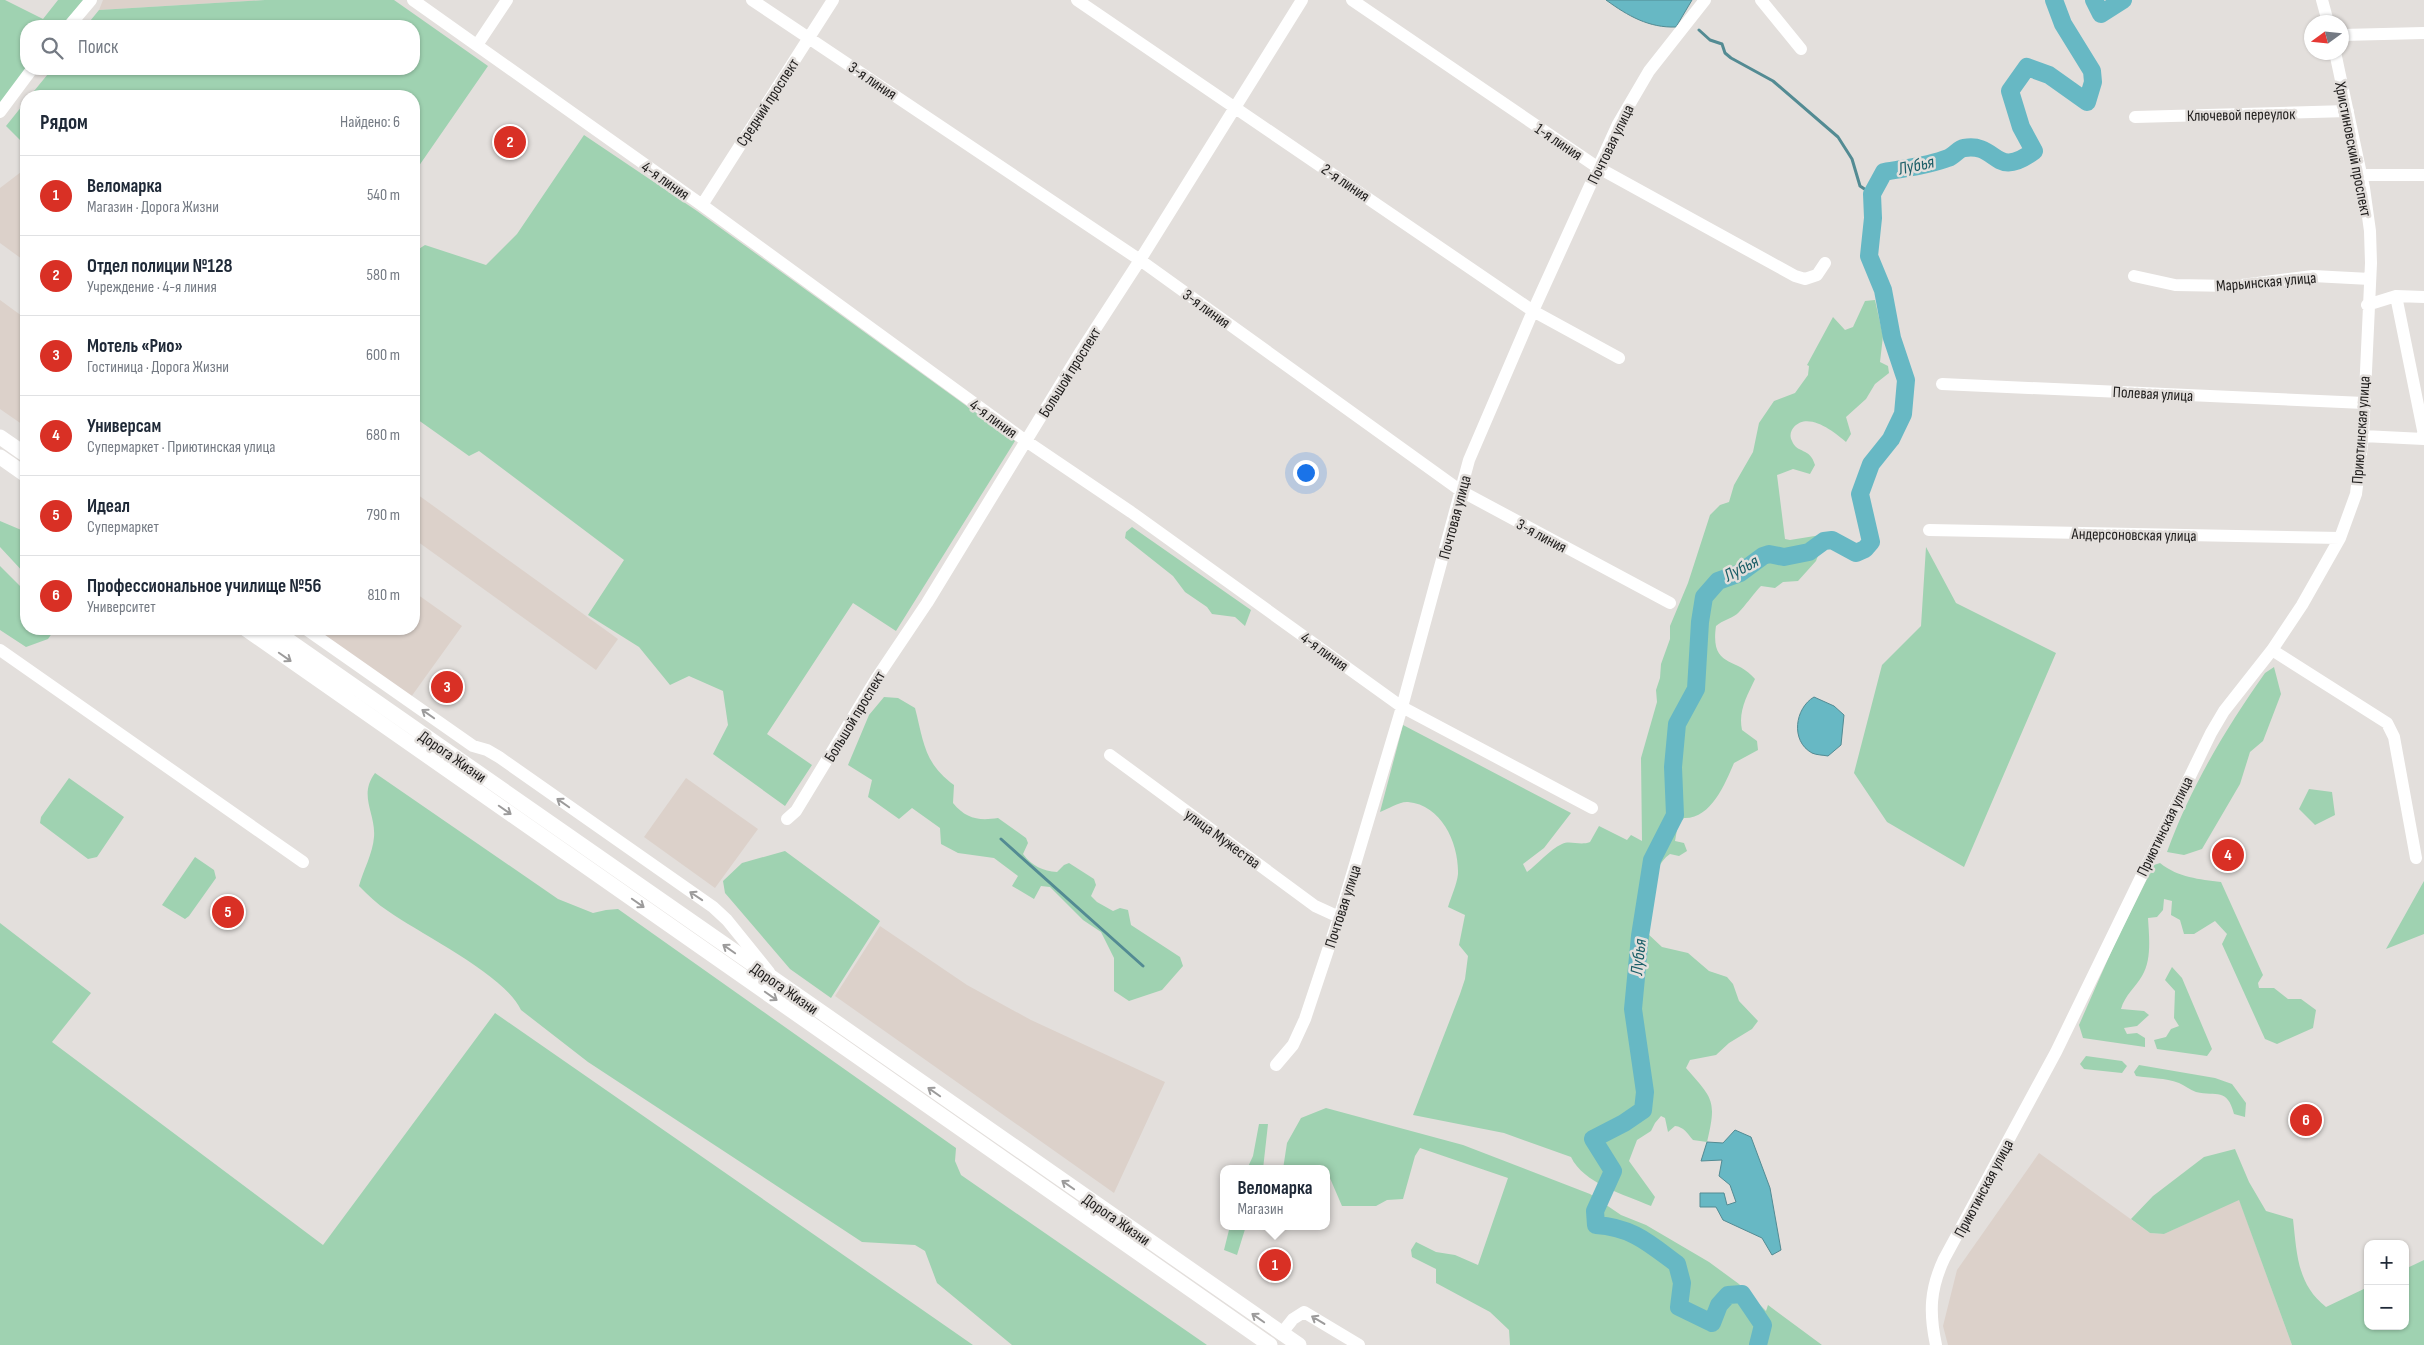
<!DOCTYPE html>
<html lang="ru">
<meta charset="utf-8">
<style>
body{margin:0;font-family:"Sofia Sans Condensed",sans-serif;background:#f2f2f3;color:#1f2937}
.controls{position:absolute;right:15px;bottom:15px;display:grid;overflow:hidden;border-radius:10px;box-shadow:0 1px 4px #0004}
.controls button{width:45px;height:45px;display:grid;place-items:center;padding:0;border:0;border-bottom:1px solid #e0e1e3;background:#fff;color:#1f2937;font:25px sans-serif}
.compass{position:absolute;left:2304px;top:15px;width:45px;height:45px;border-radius:50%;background:#fff;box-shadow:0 1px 4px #0004;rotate:255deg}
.you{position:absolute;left:1305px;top:472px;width:18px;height:18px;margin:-12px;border:4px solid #fff;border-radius:50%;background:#1a73e8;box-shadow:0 0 0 8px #1a73e833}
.badge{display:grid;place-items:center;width:32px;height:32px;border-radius:50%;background:#d93025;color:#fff;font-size:16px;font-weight:700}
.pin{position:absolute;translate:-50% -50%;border:2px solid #fff;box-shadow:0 1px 5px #0006}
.popup{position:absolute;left:1220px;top:1165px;width:110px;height:65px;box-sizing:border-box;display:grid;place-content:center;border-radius:10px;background:#fff;filter:drop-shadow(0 1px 4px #0005);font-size:16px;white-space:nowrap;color:#747a83}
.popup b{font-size:19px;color:#1f2937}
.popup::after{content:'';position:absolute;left:50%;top:100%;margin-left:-10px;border:10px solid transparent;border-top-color:#fff}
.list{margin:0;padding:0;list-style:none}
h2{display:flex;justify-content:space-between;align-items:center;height:65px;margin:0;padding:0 20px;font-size:21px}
h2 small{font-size:16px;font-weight:400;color:#747a83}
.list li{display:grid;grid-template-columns:32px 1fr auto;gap:15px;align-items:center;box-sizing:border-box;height:80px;padding:0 20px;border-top:1px solid #e0e1e3}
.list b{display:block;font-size:19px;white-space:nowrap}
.list p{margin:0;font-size:16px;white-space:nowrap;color:#747a83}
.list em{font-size:16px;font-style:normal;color:#747a83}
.icon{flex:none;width:28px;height:28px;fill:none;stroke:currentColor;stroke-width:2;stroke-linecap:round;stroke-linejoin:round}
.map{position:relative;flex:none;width:2424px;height:1345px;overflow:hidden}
.search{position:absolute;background:#fff;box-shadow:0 1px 4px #0004;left:20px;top:20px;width:400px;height:55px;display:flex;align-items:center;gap:12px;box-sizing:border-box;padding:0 18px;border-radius:20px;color:#747a83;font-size:19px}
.panel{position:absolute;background:#fff;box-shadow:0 1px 4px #0004;left:20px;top:90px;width:400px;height:545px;border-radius:20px}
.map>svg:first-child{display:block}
.built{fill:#dcd1ca}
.green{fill:#9fd2b1}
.water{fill:#67b8c4;stroke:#538b93}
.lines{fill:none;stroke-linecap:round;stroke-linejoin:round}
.stream{stroke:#538b93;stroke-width:3}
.river{stroke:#67b8c4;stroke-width:18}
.minor{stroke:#fff;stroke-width:12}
.major{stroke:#fff;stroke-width:15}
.oneway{stroke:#9c9b9b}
.labels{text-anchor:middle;stroke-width:5;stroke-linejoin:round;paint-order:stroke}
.street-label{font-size:16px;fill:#232120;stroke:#e3dfdc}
.water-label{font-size:18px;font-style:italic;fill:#1b5e67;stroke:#e3dfdc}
</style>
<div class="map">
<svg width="2424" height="1345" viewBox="0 0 2424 1345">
<rect width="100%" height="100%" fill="#e3dfdc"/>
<!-- built -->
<path class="built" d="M103,0H265L99,10Z
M21,172L26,176V262L0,243V188Z
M0,300L26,319V427L0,409Z
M414,492L618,639L596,670L414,539Z
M414,592L462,626L411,697L315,629H414Z
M686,778L758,829L715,888L644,837Z
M880,926L967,985L1031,1020L1165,1082L1114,1193L835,996Z
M2039,1153L2150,1233L2164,1234L2239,1199L2292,1345H1948L1943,1326L1957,1270Z"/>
<!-- green -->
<path class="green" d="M0,0H5L43,19L58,0H83L62,26H26V69L0,103Z
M265,0H394L488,66L414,173V96H30L52,69H414V26H86L99,10Z
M26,101V146L6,126Z
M584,135L697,211L1015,441L896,631L853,603L767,734L812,765L785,806L713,754L728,725L723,691L689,676L670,685L639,647L588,615L624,560L479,451L469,456L414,417V252L425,245L486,265L517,234Z
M1875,300L1883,336L1880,362L1888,366L1889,373L1875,384L1866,399L1846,417L1851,434L1846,442C1835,432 1808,411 1794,427C1791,430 1789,436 1792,441C1797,454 1810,447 1815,465L1810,474L1793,469L1777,475L1785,539L1790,540L1827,534L1843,542L1838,548L1829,545L1821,548L1816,561L1798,581L1783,582L1775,588L1761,586C1755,592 1741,611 1737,614C1730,619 1723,620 1716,626C1710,669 1736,656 1755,679C1747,696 1738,711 1742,730L1757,741L1758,750L1734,763C1725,784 1711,819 1684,818L1678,824L1675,841L1684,843L1687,851L1679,856L1670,854C1648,869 1651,909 1647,933L1662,947L1688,953L1709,971L1727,977L1733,984L1739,1001L1758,1021L1752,1029L1729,1043L1716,1055L1690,1060L1686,1068C1713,1099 1717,1100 1707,1142L1693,1140C1687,1133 1684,1127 1675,1126L1668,1132L1665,1118L1661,1116L1655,1123L1651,1131L1637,1140L1629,1161L1655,1197L1651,1206C1625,1195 1583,1183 1571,1157L1504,1133L1413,1115L1460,994L1465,979L1468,956L1459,945L1465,915L1448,907C1451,897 1457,884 1458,874C1459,844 1442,805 1408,802C1400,801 1388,809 1380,812L1403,725L1571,813L1544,848L1523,864L1527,872C1538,864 1549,850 1562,844C1570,840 1580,846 1590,842L1599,826L1627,840L1631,835L1642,841L1641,758L1657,702L1656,690L1660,678L1661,664L1670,639V626L1688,583L1710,515L1720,505L1729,502L1734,485L1753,452L1759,423L1774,401L1795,393L1808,375L1809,366L1807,365L1833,317L1845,330L1853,327L1865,301Z
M0,521L26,532V575L0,547Z
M1132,527L1251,610L1245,626L1235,617L1212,614L1207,607L1185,592L1173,576L1125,538L1126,532Z
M1926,547L1956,603L2056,653L1964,867L1887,822L1854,773L1882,665L1921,626Z
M0,566L26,592V629H55L48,639L26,647L0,630Z
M2274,667L2281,694L2263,741L2250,752L2240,784L2202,849L2184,855L2167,852C2190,788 2226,728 2265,673Z
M884,697L898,698L915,708C924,743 924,763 954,785L953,803C966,819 979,821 998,818L1026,838L1028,843L1023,854C1032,866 1043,871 1057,872L1064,865L1069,863L1094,879L1096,885L1091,896L1097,902L1113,911L1120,908L1128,910L1131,925L1180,957L1183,966L1162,990L1129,1001L1114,991V958L1101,932L1083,920L1050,887L1041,886L1034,899L1012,886L1018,876L994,858L958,853L941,844L940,828L912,808L899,819L868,797L872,780L848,765L869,715Z
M375,773L558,899L593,913L606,910L618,909L956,1148L955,1161L961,1175L1207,1345H1012L937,1283L925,1251L915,1245L862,1242L588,1062L521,1010C505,975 422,935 388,911C377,904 368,895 359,886C363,871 373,853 374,837C376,813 358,796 375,773Z
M69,778L124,817L97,857L88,859L40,823L41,817Z
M2309,789L2332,792L2335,815L2315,825L2299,809Z
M785,851L880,921L831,998L790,969L725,893L723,881L742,863Z
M195,857L214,870L216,878L189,916L185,919L162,905Z
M2160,863C2179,878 2199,879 2221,882L2263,975L2258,983L2259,988H2274L2288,999H2301L2316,1010L2313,1028L2277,1044L2265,1039L2222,944L2227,934L2215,921L2194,934H2184L2180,920L2171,915L2172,901L2164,899L2163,910L2157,917L2148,918C2149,936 2152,960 2142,976C2135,988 2125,995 2121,1009L2144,1011L2149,1015L2137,1026L2124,1028L2127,1034L2137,1033L2145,1038V1047L2083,1038L2079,1025L2115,943L2154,865Z
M2424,881V934L2386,949Z
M0,923L91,993L52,1042L323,1245L495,1013L973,1345H0Z
M2172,967L2182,978L2212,1049L2207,1056L2157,1049L2154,1040L2166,1037L2171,1029L2179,1026L2174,1018L2175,991L2165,980Z
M2086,1056L2122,1061L2127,1066L2122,1073L2084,1069L2080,1064Z
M2139,1065L2215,1078L2232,1084L2246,1103L2245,1117L2234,1114C2227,1087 2217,1097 2196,1092C2190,1090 2184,1085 2179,1083C2165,1078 2150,1078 2136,1076L2134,1072Z
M1326,1108L1463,1145L1590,1194L1621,1215L1646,1225L1709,1262L1739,1284L1766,1311L1768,1305L1822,1345H1510L1509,1330L1490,1312L1436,1283V1269L1412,1257L1411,1250L1416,1242L1436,1252L1455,1255L1478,1265L1508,1178L1420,1148L1415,1156L1403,1199L1387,1200L1376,1206H1342L1326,1169H1283L1287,1143L1301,1118Z
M1259,1124H1268L1263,1169H1247L1253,1156Z
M2235,1149L2249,1182L2266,1211L2293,1219C2297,1254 2297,1284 2326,1307L2368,1287V1326H2405V1269L2424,1260V1345H2292L2239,1200L2164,1234L2150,1233L2131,1219L2153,1196L2204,1157Z
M1230,1226H1246L1237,1255L1224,1250Z"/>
<!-- water -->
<path class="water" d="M1606,0H1692L1676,27C1649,28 1628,16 1606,0Z
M1814,697L1834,706L1844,715L1841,745L1828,756C1823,755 1816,755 1812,753C1790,741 1795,708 1814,697Z
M1735,1130L1751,1137L1770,1188L1781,1250L1772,1255L1762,1238L1723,1220L1716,1207H1700V1193H1724L1727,1205L1736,1202L1730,1185L1719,1176L1722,1160L1701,1161L1707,1142L1723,1143Z"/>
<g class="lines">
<!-- stream -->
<path class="stream" d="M1699,30L1710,40L1722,44L1725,53L1731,58L1773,81L1838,137L1852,159L1860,186L1872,194
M1001,839L1143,966"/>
<!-- river -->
<path class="river" d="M2094,0L2101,14L2123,0
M1758,1345L1763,1325L1742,1294L1728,1295L1719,1305L1712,1323L1679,1307L1682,1283L1677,1264C1650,1244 1632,1227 1596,1225L1595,1211L1613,1171L1593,1139L1624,1123L1643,1110L1645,1092L1633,1009L1640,936L1652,860L1675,815L1673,767L1677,724L1696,689L1700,622L1704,597L1718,581L1740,573L1763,556L1769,554L1784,557L1809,552L1824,541L1832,540L1856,553L1865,549L1871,542L1860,494L1871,464L1891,439L1903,414L1906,380L1892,338L1883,290L1869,256L1873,218L1872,194L1884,172C1905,168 1928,166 1948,158C1954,156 1958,149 1964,148C1998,142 1994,181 2034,151L2021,127L2010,91L2027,67L2049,75L2087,102L2093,82L2092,71L2063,24L2054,0"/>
<!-- minor -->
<path class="minor" d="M413,0L702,205L1026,441L1131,512L1402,707L1592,808
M752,0L1140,260L1461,491L1670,603
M1077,0L1533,311L1619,358
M1352,0L1597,167L1795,276L1805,279L1817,275L1825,263
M1761,0L1801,49
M2322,0L2328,22
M69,26L91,0
M2342,35L2424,33
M477,45L507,0
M0,112L32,69
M2135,117L2348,111
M2362,175H2424
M702,205L833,0
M2134,276L2175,285L2234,286L2313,276L2370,279
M2396,296L2424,435
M2367,305L2396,296L2424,297
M1942,384L2364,403
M2363,436L2424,439
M1929,530L2340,538
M306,629L473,746L487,750L499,757L713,907L727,920L769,972
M0,650L303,862
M2272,650L2387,723L2394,737L2416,858
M1110,755L1315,906L1339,917
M787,819L796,811L876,679L927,603L1081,351L1140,260L1302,0
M1276,1065L1293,1045L1305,1019L1342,908L1402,707L1469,460L1533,311L1618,124L1649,71L1705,0
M1281,1334L1293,1319L1304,1312L1359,1345
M1936,1345C1929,1312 1930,1289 1944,1259L2056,1052L2211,733L2224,711L2272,650L2302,605L2340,538L2356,494L2363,436L2371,263L2370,231L2364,188L2335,52"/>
<!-- major -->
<path class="major" d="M0,437L26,455
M0,457L26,475
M246,629L1270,1345
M272,629L1299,1345"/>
</g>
<!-- one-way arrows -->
<defs><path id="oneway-shaft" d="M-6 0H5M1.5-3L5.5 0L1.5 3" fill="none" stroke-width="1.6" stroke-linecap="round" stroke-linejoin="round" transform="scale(1.25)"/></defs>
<g class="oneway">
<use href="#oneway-shaft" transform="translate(285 657) rotate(35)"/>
<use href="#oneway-shaft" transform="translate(428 714) rotate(-145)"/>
<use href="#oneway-shaft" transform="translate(563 803) rotate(-145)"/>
<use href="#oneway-shaft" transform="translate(505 810) rotate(35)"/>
<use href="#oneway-shaft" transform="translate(696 896) rotate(-146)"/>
<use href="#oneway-shaft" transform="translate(638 903) rotate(35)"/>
<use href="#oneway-shaft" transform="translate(729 949) rotate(-145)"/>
<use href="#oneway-shaft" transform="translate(771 996) rotate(35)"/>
<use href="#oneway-shaft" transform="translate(934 1092) rotate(-145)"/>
<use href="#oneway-shaft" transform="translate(1068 1185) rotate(-145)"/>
<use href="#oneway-shaft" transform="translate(1258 1318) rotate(-145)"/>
<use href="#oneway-shaft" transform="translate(1318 1320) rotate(-149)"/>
</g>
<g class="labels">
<!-- street labels -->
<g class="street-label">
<text transform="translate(873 80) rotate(34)" y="6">3-я линия</text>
<text transform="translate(767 102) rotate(-57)" y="6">Средний проспект</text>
<text transform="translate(2241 114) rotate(-1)" y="6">Ключевой переулок</text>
<text transform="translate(1559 141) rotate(34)" y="6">1-я линия</text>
<text transform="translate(1610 144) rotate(-64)" y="6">Почтовая улица</text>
<text transform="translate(2354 149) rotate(79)" y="6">Христиновский проспект</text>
<text transform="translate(666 180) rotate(35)" y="6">4-я линия</text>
<text transform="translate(1346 182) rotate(34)" y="6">2-я линия</text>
<text transform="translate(2266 281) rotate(-5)" y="6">Марьинская улица</text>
<text transform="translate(1207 308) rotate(36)" y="6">3-я линия</text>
<text transform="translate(1069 372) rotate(-58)" y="6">Большой проспект</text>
<text transform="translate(2153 393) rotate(3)" y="6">Полевая улица</text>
<text transform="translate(994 418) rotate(36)" y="6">4-я линия</text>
<text transform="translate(2360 430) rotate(-86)" y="6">Приютинская улица</text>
<text transform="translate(1454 517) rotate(-75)" y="6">Почтовая улица</text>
<text transform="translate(2134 534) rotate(1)" y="6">Андерсоновская улица</text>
<text transform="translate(1542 535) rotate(28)" y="6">3-я линия</text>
<text transform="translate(1325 651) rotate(36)" y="6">4-я линия</text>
<text transform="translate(854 716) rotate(-59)" y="6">Большой проспект</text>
<text transform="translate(453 756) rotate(35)" y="6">Дорога Жизни</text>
<text transform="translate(2164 826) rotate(-64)" y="6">Приютинская улица</text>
<text transform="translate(1223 838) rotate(36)" y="6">улица Мужества</text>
<text transform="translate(1342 906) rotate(-72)" y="6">Почтовая улица</text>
<text transform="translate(785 988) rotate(35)" y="6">Дорога Жизни</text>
<text transform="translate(1983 1188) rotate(-62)" y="6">Приютинская улица</text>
<text transform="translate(1117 1219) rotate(35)" y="6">Дорога Жизни</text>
</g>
<!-- water labels -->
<g class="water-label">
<text transform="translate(1916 165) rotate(-12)" y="6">Лубья</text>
<text transform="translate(1741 568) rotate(-28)" y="6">Лубья</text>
<text transform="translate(1638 957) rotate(-84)" y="6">Лубья</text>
</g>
</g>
</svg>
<div class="controls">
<button>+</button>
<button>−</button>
</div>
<svg class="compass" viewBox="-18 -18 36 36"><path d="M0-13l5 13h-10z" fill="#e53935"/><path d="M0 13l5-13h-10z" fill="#747a83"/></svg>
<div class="you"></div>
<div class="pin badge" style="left:1275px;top:1265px">1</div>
<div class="popup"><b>Веломарка</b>Магазин</div>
<div class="pin badge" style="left:510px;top:142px">2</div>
<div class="pin badge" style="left:447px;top:687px">3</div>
<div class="pin badge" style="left:2228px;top:855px">4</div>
<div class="pin badge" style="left:228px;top:912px">5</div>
<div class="pin badge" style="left:2306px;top:1120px">6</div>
<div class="search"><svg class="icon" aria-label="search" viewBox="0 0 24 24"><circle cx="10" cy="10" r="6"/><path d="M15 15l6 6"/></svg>Поиск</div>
<section class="panel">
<h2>Рядом<small>Найдено: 6</small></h2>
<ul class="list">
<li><span class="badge">1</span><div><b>Веломарка</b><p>Магазин · Дорога Жизни</p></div><em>540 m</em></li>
<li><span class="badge">2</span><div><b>Отдел полиции №128</b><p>Учреждение · 4-я линия</p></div><em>580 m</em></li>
<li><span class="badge">3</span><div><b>Мотель «Рио»</b><p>Гостиница · Дорога Жизни</p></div><em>600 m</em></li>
<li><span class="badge">4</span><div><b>Универсам</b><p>Супермаркет · Приютинская улица</p></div><em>680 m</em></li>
<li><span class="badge">5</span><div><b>Идеал</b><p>Супермаркет</p></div><em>790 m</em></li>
<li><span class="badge">6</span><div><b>Профессиональное училище №56</b><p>Университет</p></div><em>810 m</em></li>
</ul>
</section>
</div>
